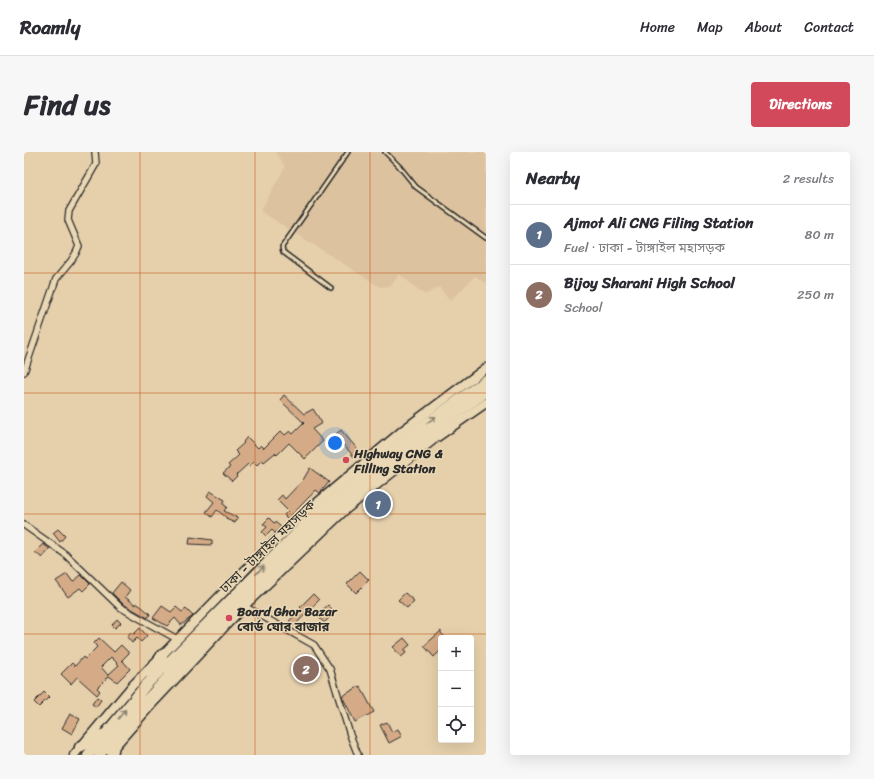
<!DOCTYPE html>
<meta charset="utf-8">
<style>
body{margin:0;font-family:Sriracha,"Noto Sans Bengali",sans-serif;background:#f7f7f7;color:#2b2b33}
.controls{position:absolute;right:12px;bottom:12px;display:grid;overflow:hidden;border-radius:4px;box-shadow:0 4px 16px #0002}
.controls button{width:36px;height:36px;display:grid;place-items:center;padding:0;border:0;border-bottom:1px solid #e1e1e2;background:#fff;color:#2b2b33;font:20px sans-serif}
.you{position:absolute;left:311px;top:291px;width:14px;height:14px;margin:-10px;border:3px solid #fff;border-radius:50%;background:#1a73e8;box-shadow:0 0 0 6px #1a73e833}
.badge{display:grid;place-items:center;width:26px;height:26px;border-radius:50%;background:#d1495b;color:#fff;font-size:13px;font-weight:700}
.pin{position:absolute;translate:-50% -50%;border:2px solid #fff;box-shadow:0 1px 4px #0006}
.list{margin:0;padding:0;list-style:none}
h2{display:flex;justify-content:space-between;align-items:center;height:52px;margin:0;padding:0 16px;font-size:17px}
h2 small{font-size:13px;font-weight:400;color:#7c7c81}
.list li{display:grid;grid-template-columns:26px 1fr auto;gap:12px;align-items:center;box-sizing:border-box;height:60px;padding:0 16px;border-top:1px solid #e1e1e2}
.list b{display:block;font-size:15px;white-space:nowrap}
.list p{margin:0;font-size:13px;white-space:nowrap;color:#7c7c81}
.list em{font-size:13px;font-style:normal;color:#7c7c81}
.icon{flex:none;width:22px;height:22px;fill:none;stroke:currentColor;stroke-width:2;stroke-linecap:round;stroke-linejoin:round}
.map{position:relative;flex:none;width:462px;height:603px;overflow:hidden;border-radius:4px}
header{display:flex;align-items:center;gap:24px;box-sizing:border-box;height:56px;padding:0 20px;background:#fff;border-bottom:1px solid #e1e1e2}
header strong{font-size:19px}
nav{display:flex;gap:22px;margin-inline-start:auto;font-size:14px}
.intro{display:flex;align-items:center;justify-content:space-between;box-sizing:border-box;height:96px;padding:0 24px}
h1{margin:0;font-size:28px}
.button{padding:10px 18px;border-radius:4px;background:#d1495b;color:#fff;font-size:14px;font-weight:700}
main{display:flex;gap:24px;padding:0 24px}
aside{flex:1;background:#fff;border-radius:4px;box-shadow:0 4px 16px #0002}
.map>svg:first-child{display:block}
.built{fill:#ddc29f}
.building{fill:#d5ab87;stroke:#2b2b2b;fill-rule:evenodd}
.lines{fill:none;stroke-linecap:round;stroke-linejoin:round}
.lane-casing{stroke:#2b2b2b;stroke-width:6}
.street-casing{stroke:#2b2b2b;stroke-width:8}
.secondary-casing{stroke:#2b2b2b;stroke-width:11}
.highway-casing{stroke:#2b2b2b;stroke-width:13}
.lane{stroke:#ead8b5;stroke-width:3}
.street{stroke:#ead8b5;stroke-width:5.5}
.secondary{stroke:#ead8b5;stroke-width:8}
.highway{stroke:#ead8b5;stroke-width:10}
.oneway{stroke:#8a8270}
.grid{fill:none;stroke:#c25012;stroke-width:1;stroke-opacity:0.55}
.poi-dot{fill:#d1495b;stroke:#ead8b5;stroke-width:1.5}
.labels{text-anchor:middle;stroke-width:3;stroke-linejoin:round;paint-order:stroke}
.poi-label{font-size:13px;font-weight:bold;fill:#2b2b2b;stroke:#ead8b5;text-anchor:start}
.street-label{font-size:13px;fill:#2b2b2b;stroke:#ead8b5}
</style>
<header>
<strong>Roamly</strong>
<nav><a>Home</a><a>Map</a><a>About</a><a>Contact</a></nav>
</header>
<div class="intro"><h1>Find us</h1><a class="button">Directions</a></div>
<main>
<div class="map">
<svg width="462" height="603" viewBox="0 0 462 603">
<rect width="100%" height="100%" fill="#e6d0ac"/>
<filter id="ink" filterUnits="userSpaceOnUse"><feTurbulence type="fractalNoise" baseFrequency=".025" numOctaves="2"/><feDisplacementMap in="SourceGraphic" scale="8" xChannelSelector="R" yChannelSelector="G"/><feConvolveMatrix kernelMatrix="1 2 1 2 8 2 1 2 1" color-interpolation-filters="sRGB"/></filter>
<g filter="url(#ink)">
<!-- built -->
<path class="built" d="M252,0H462V132L451,124L426,149L415,135L401,143L375,122L367,134L356,135L236,59L261,15Z"/>
<!-- building -->
<path class="building" d="M260,243L280,262L289,257L298,271L288,277L299,289L281,307L265,291L253,303L251,301L240,310L238,308L233,313L230,310L226,314L224,312L212,323L213,324L208,329L199,321L206,315L204,313L215,303L211,299L220,291L219,290L223,285L234,296L237,293L240,296L257,279L261,283L266,279L269,282L280,271L256,248Z
M317,278L336,300L330,305L320,293L317,295L313,291L317,287L312,282Z
M286,316L305,330L296,341L292,338L264,367L260,363L264,359L253,348L258,343L261,347L279,328Z
M186,339L201,348L199,352L203,355L200,359L214,366L211,371L202,367L203,366L193,358L188,365L182,360L190,350L183,344Z
M245,366L250,371L251,370L257,375L251,381L248,378L242,384L238,380L243,375L239,372Z
M34,377L41,384L36,390L29,381Z
M166,385L188,388V393L165,392Z
M19,392L26,397L18,406L11,400Z
M336,419L345,428L332,441L323,432Z
M43,422L49,430L57,423L66,432L59,439L56,436L44,445L32,429Z
M97,430L106,438L101,445L112,453V451L118,455L126,462L124,466L99,452L88,441Z
M381,441L390,449L383,456L374,448Z
M289,442L295,448L270,474L265,469L278,457L276,455Z
M304,453L311,460L300,471L293,463Z
M138,454L147,460L152,455L158,460L162,457L169,464L157,473L151,466L143,474L129,466Z
M93,467L97,471L91,476L88,473Z
M116,476L123,484L117,490L113,486L108,491L103,485L108,480L110,482Z
M417,479V481L422,486H417V498L410,505L400,494Z
M75,486L90,500L97,493L105,501L98,508L106,517L93,530L85,524L73,536L76,539L73,543L53,525L47,532L37,522L48,511L51,514L59,505L61,507L73,495L70,491ZM87,505L95,513L84,523L77,515Z
M380,486L386,493L380,498L382,501L377,505L369,495Z
M336,534L350,560L331,570L318,544Z
M20,540L25,545L15,555L10,550Z
M73,545L77,548L72,555L68,552Z
M46,562L56,567L48,582L38,576Z
M363,570L368,580L374,577L378,584L365,591L356,573Z"/>
<g class="lines">
<defs>
<path id="lane" d="M361,0L375,14L392,35L462,86
M307,136L259,100L258,95L324,0"/>
<path id="street" d="M0,220L32,127L47,109L52,101L55,94L44,68L45,59L72,12L71,0
M0,373L41,402L96,455L124,471L153,487
M218,453L290,493L306,517L326,583L334,603"/>
<path id="secondary" d="M90,595L127,553L220,454L321,358L409,288L462,251
M50,603L108,534L233,406L281,361L378,279L462,216"/>
<path id="highway" d="M127,523L138,503
M56,595L77,583
M64,603L122,533L287,367L384,285L462,228
M75,603L119,552L175,492L214,451L315,353L405,281L462,240
M88,603L92,584"/>
</defs>
<!-- lane casing -->
<use href="#lane" class="lane-casing"/>
<!-- street casing -->
<use href="#street" class="street-casing"/>
<!-- secondary casing -->
<use href="#secondary" class="secondary-casing"/>
<!-- highway casing -->
<use href="#highway" class="highway-casing"/>
<!-- lane -->
<use href="#lane" class="lane"/>
<!-- street -->
<use href="#street" class="street"/>
<!-- secondary -->
<use href="#secondary" class="secondary"/>
<!-- highway -->
<use href="#highway" class="highway"/>
</g>
<!-- one-way arrows -->
<defs><path id="oneway-shaft" d="M-6 0H5M1.5-3L5.5 0L1.5 3" fill="none" stroke-width="1.6" stroke-linecap="round" stroke-linejoin="round"/></defs>
<g class="oneway">
<use href="#oneway-shaft" transform="translate(407 268) rotate(-36)"/>
<use href="#oneway-shaft" transform="translate(236 418) rotate(-45)"/>
<use href="#oneway-shaft" transform="translate(98 562) rotate(-51)"/>
</g>
</g>
<!-- grid -->
<path class="grid" d="M116,0V603M231,0V603M346,0V603M0,121H462M0,241H462M0,362H462M0,482H462"/>
<!-- markers -->
<g class="poi-dot">
<circle cx="322" cy="308" r="4"/>
<circle cx="205" cy="466" r="4"/>
</g>
<g class="labels">
<!-- poi labels -->
<g class="poi-label">
<text x="330" y="306">Highway CNG &amp;<tspan x="330" dy="15">Filling Station</tspan></text>
<text x="213" y="464">Board Ghor Bazar<tspan x="213" dy="15">বোর্ড ঘোর বাজার</tspan></text>
</g>
<!-- street labels -->
<g class="street-label">
<text transform="translate(243 394) rotate(-44)" y="5">ঢাকা - টাঙ্গাইল মহাসড়ক</text>
</g>
</g>
</svg>
<div class="controls">
<button>+</button>
<button>−</button>
<button><svg class="icon" aria-label="locate" viewBox="0 0 24 24"><circle cx="12" cy="12" r="6"/><path d="M12 2v4M12 18v4M2 12h4M18 12h4"/></svg></button>
</div>
<div class="you"></div>
<div class="pin badge" style="left:354px;top:352px;background:#5c6f8a">1</div>
<div class="pin badge" style="left:282px;top:517px;background:#8d6e63">2</div>
</div>
<aside>
<h2>Nearby<small>2 results</small></h2>
<ul class="list">
<li><span class="badge" style="background:#5c6f8a">1</span><div><b>Ajmot Ali CNG Filing Station</b><p>Fuel · ঢাকা - টাঙ্গাইল মহাসড়ক</p></div><em>80 m</em></li>
<li><span class="badge" style="background:#8d6e63">2</span><div><b>Bijoy Sharani High School</b><p>School</p></div><em>250 m</em></li>
</ul>
</aside>
</main>
